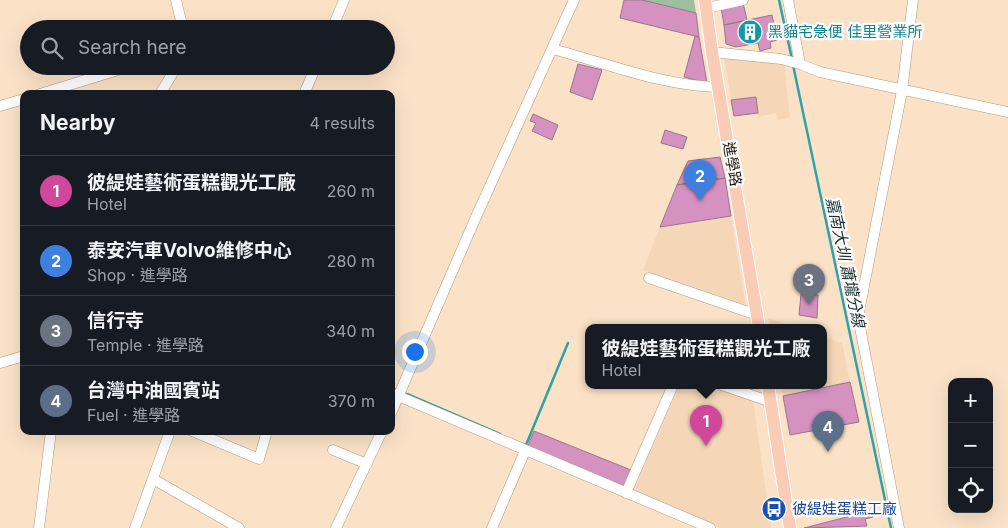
<!DOCTYPE html>
<meta charset="utf-8">
<style>
body{margin:0;font-family:Inter,"Noto Sans TC",sans-serif;background:#242831;color:#f1f3f6}
.controls{position:absolute;right:15px;bottom:15px;display:grid;overflow:hidden;border-radius:10px;box-shadow:0 5px 20px #0002}
.controls button{width:45px;height:45px;display:grid;place-items:center;padding:0;border:0;border-bottom:1px solid #363941;background:#171b24;color:#f1f3f6;font:25px sans-serif}
.you{position:absolute;left:414px;top:351px;width:18px;height:18px;margin:-12px;border:4px solid #fff;border-radius:50%;background:#1a73e8;box-shadow:0 0 0 8px #1a73e833}
.badge{display:grid;place-items:center;width:32px;height:32px;border-radius:50%;background:#2563eb;color:#fff;font-size:16px;font-weight:700}
.pin{position:absolute;translate:-50% -41px;filter:drop-shadow(0 1px 2px #0008)}
.pin::after{content:'';position:absolute;top:26px;width:18px;height:15px;background:inherit;clip-path:polygon(0 0,100% 0,50% 100%)}
.popup{position:absolute;left:585px;top:324px;width:242px;height:65px;box-sizing:border-box;display:grid;place-content:center;border-radius:10px;background:#171b24;filter:drop-shadow(0 1px 4px #0005);font-size:16px;white-space:nowrap;color:#9ea1a6}
.popup b{font-size:19px;color:#f1f3f6}
.popup::after{content:'';position:absolute;left:50%;top:100%;margin-left:-10px;border:10px solid transparent;border-top-color:#171b24}
.list{margin:0;padding:0;list-style:none}
h2{display:flex;justify-content:space-between;align-items:center;height:65px;margin:0;padding:0 20px;font-size:21px}
h2 small{font-size:16px;font-weight:400;color:#9ea1a6}
.list li{display:grid;grid-template-columns:32px 1fr auto;gap:15px;align-items:center;box-sizing:border-box;height:70px;padding:0 20px;border-top:1px solid #363941}
.list b{display:block;font-size:19px;white-space:nowrap}
.list p{margin:0;font-size:16px;white-space:nowrap;color:#9ea1a6}
.list em{font-size:16px;font-style:normal;color:#9ea1a6}
.icon{flex:none;width:28px;height:28px;fill:none;stroke:currentColor;stroke-width:2;stroke-linecap:round;stroke-linejoin:round}
.map{position:relative;flex:none;width:1008px;height:528px;overflow:hidden}
.search{position:absolute;background:#171b24;box-shadow:0 5px 20px #0002;left:20px;top:20px;width:375px;height:55px;display:flex;align-items:center;gap:12px;box-sizing:border-box;padding:0 18px;border-radius:28px;color:#9ea1a6;font-size:19px}
.panel{position:absolute;background:#171b24;box-shadow:0 5px 20px #0002;left:20px;top:90px;width:375px;height:345px;border-radius:10px}
.map>svg:first-child{display:block}
.built{fill:#f5d6b7}
.green{fill:#9cbf9e}
.lines{fill:none;stroke-linecap:round;stroke-linejoin:round}
.stream{stroke:#2ea3a7;stroke-width:2.5}
.building{fill:#d592c0;stroke:#95788b}
.minor-casing{stroke:#b19980;stroke-width:11}
.major-casing{stroke:#fff;stroke-width:14}
.minor{stroke:#fff;stroke-width:10}
.major{stroke:#facbb5;stroke-width:12}
.labels{text-anchor:middle;stroke-width:4.5;stroke-linejoin:round;paint-order:stroke}
.culture-label{font-size:15px;fill:#0d838f;stroke:#fff;text-anchor:start}
.street-label{font-size:15px;fill:#1f170d;stroke:#fff}
.transit-label{font-size:15px;fill:#164399;stroke:#fff;text-anchor:start}
.water-label{font-size:16px;font-style:italic;fill:#1c3031;stroke:#fff}
</style>
<div class="map">
<svg width="1008" height="528" viewBox="0 0 1008 528">
<rect width="100%" height="100%" fill="#fbe2c7"/>
<!-- built -->
<path class="built" d="M724,55L784,61L790,118L777,120L776,113L758,117L755,97L731,100Z
M731,216L746,305L643,270L660,227Z
M768,318L796,327H770Z
M824,337L842,343L850,382L783,396L781,385H824Z
M680,385H711L753,400L771,528H720L634,490Z"/>
<!-- green -->
<path class="green" d="M642,0H694L696,13Z"/>
<g class="lines">
<!-- stream -->
<path class="stream" d="M779,0L792,59
M793,65L891,528
M391,387L395,389
M407,394L500,434
M523,444L526,445L568,343"/>
</g>
<!-- building -->
<path class="building" d="M624,0H642L696,13L699,37L620,18Z
M743,3L747,20L724,25L721,7Z
M772,15L777,40L770,42L771,48L760,51L758,43L736,47L726,44L724,25Z
M695,36L699,37L707,83L684,77Z
M578,64L602,70L592,100L570,92Z
M756,97L758,113L734,116L731,100Z
M533,114L558,125L552,140L532,131L536,123L530,121Z
M665,130L687,137L683,149L661,143Z
M720,157L725,178L677,185L688,161Z
M725,178L731,216L660,227L677,185Z
M801,294L818,295L817,318L799,315Z
M850,382L859,422L790,435L783,396Z
M729,385L752,386V394Z
M534,431L631,470L624,487L527,448Z
M870,511L873,517L865,519L867,526L804,528Z"/>
<g class="lines">
<defs>
<path id="minor" d="M176,0L183,29
M788,0L800,64L820,72L1008,112
M707,8L743,0
M332,29L344,0
M552,49C607,63 661,86 718,87
M712,52L781,59L800,64
M40,94L131,66
M160,94L177,66
M304,94L316,66
M0,106L24,99
M649,278L757,315
M0,363L24,356
M722,385L771,402
M391,393L710,528
M391,413L476,217L574,0
M192,431L259,459L267,431
M333,450L367,464
M153,479L239,528
M626,493L673,385
M39,528L51,431
M135,528L170,431
M336,528L382,431
M492,528L525,451
M899,528L858,317L902,91L913,0"/>
<path id="major" d="M705,0L712,52L759,327
M768,385L790,528"/>
</defs>
<!-- minor casing -->
<use href="#minor" class="minor-casing"/>
<!-- major casing -->
<use href="#major" class="major-casing"/>
<!-- minor -->
<use href="#minor" class="minor"/>
<!-- major -->
<use href="#major" class="major"/>
</g>
<!-- icons -->
<defs>
<symbol id="building-disc" viewBox="-11 -11 22 22"><circle r="9.5" fill="#0f9aa8" stroke="#fff"/><path d="M-4-6H4V6H1V3H-1V6H-4ZM-2.5-4.3h1.7v1.8h-1.7ZM.8-4.3h1.7v1.8H.8ZM-2.5-1h1.7V.8h-1.7ZM.8-1h1.7V.8H.8Z" fill="#fff"/></symbol>
<symbol id="bus-disc" viewBox="-11 -11 22 22"><circle r="9.5" fill="#1a4fb4" stroke="#fff"/><path d="M-5-6H5V4H4V6H2V4H-2V6H-4V4H-5ZM-3.5-4V0h7V-4ZM-3.5 1.2v1.5H-2V1.2ZM2 1.2v1.5H3.5V1.2Z" fill="#fff"/></symbol>
</defs>
<g fill-rule="evenodd">
<use href="#building-disc" x="736" y="18" width="28" height="28"/>
<use href="#bus-disc" x="760" y="495" width="28" height="28"/>
</g>
<g class="labels">
<!-- culture labels -->
<g class="culture-label">
<text x="768" y="37">黑貓宅急便 佳里營業所</text>
</g>
<!-- street labels -->
<g class="street-label">
<text transform="translate(732 164) rotate(80)" y="5">進學路</text>
</g>
<!-- transit labels -->
<g class="transit-label">
<text x="792" y="514">彼緹娃蛋糕工廠</text>
</g>
<!-- water labels -->
<g class="water-label">
<text transform="translate(846 262) rotate(78)" y="6">嘉南大圳 蕭壠分線</text>
</g>
</g>
</svg>
<div class="controls">
<button>+</button>
<button>−</button>
<button><svg class="icon" aria-label="locate" viewBox="0 0 24 24"><circle cx="12" cy="12" r="6"/><path d="M12 2v4M12 18v4M2 12h4M18 12h4"/></svg></button>
</div>
<div class="you"></div>
<div class="pin badge" style="left:706px;top:446px;background:#d1479c">1</div>
<div class="popup"><b>彼緹娃藝術蛋糕觀光工廠</b>Hotel</div>
<div class="pin badge" style="left:700px;top:201px;background:#3f7fe0">2</div>
<div class="pin badge" style="left:809px;top:305px;background:#6b7280">3</div>
<div class="pin badge" style="left:828px;top:452px;background:#5c6f8a">4</div>
<div class="search"><svg class="icon" aria-label="search" viewBox="0 0 24 24"><circle cx="10" cy="10" r="6"/><path d="M15 15l6 6"/></svg>Search here</div>
<section class="panel">
<h2>Nearby<small>4 results</small></h2>
<ul class="list">
<li><span class="badge" style="background:#d1479c">1</span><div><b>彼緹娃藝術蛋糕觀光工廠</b><p>Hotel</p></div><em>260 m</em></li>
<li><span class="badge" style="background:#3f7fe0">2</span><div><b>泰安汽車Volvo維修中心</b><p>Shop · 進學路</p></div><em>280 m</em></li>
<li><span class="badge" style="background:#6b7280">3</span><div><b>信行寺</b><p>Temple · 進學路</p></div><em>340 m</em></li>
<li><span class="badge" style="background:#5c6f8a">4</span><div><b>台灣中油國賓站</b><p>Fuel · 進學路</p></div><em>370 m</em></li>
</ul>
</section>
</div>
